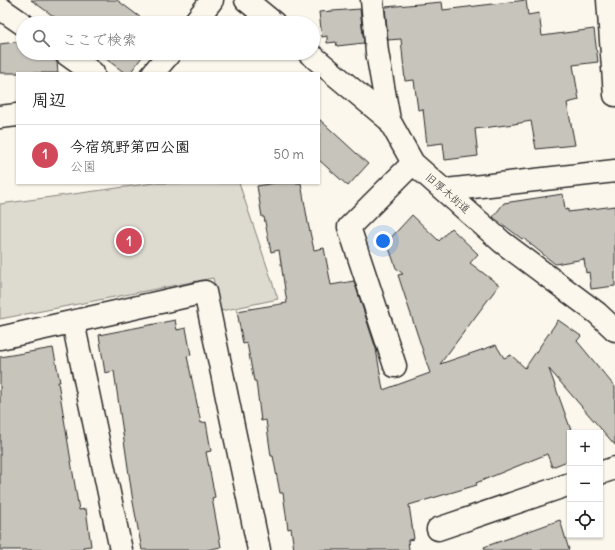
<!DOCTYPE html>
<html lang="ja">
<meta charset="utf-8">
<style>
body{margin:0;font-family:Delius,"Klee One",sans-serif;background:#f6f6f6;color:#222}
.controls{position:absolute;right:12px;bottom:12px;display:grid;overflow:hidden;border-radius:0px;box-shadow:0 1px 3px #0004}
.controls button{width:36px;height:36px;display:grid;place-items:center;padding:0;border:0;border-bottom:1px solid #e0e0e0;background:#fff;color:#222;font:20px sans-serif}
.you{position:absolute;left:383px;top:241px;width:14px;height:14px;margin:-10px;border:3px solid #fff;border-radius:50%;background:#1a73e8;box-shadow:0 0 0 6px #1a73e833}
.badge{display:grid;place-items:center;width:26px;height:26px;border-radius:50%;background:#d1495b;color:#fff;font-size:13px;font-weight:700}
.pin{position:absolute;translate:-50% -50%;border:2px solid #fff;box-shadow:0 1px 4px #0006}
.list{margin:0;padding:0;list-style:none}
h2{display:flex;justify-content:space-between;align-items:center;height:52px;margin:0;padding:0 16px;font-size:17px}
h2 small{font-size:13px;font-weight:400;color:#767676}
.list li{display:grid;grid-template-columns:26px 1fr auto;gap:12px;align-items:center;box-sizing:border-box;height:60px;padding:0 16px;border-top:1px solid #e0e0e0}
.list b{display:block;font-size:15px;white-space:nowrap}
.list p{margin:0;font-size:13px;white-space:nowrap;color:#767676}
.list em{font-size:13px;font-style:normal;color:#767676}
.icon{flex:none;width:22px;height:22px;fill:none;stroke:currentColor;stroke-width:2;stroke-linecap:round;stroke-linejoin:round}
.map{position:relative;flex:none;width:615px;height:550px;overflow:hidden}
.search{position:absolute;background:#fff;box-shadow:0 1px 3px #0004;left:16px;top:16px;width:304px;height:44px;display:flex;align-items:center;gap:10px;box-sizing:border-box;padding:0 14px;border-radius:22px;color:#767676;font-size:15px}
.panel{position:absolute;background:#fff;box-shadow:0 1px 3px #0004;left:16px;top:72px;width:304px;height:112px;border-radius:0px}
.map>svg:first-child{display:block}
.green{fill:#dddad0;stroke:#84827e}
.building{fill:#c7c4bc;stroke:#2b2b2b}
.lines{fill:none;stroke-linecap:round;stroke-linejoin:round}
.minor-casing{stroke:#2b2b2b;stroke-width:25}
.minor{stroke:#fbf7ec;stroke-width:22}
.labels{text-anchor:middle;stroke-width:3;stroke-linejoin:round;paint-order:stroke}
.street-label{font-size:11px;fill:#2b2b2b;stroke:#fbf7ec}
</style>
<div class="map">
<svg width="615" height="550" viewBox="0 0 615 550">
<rect width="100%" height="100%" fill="#fbf7ec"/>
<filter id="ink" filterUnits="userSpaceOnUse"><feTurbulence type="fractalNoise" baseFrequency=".025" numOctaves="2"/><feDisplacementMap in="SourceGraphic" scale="8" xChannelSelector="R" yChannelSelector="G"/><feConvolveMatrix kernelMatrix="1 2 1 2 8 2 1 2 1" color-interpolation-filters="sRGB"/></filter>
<g filter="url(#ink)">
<!-- green -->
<path class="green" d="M154,183H239L278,299L221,311L213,278L0,319V204Z"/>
<!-- building -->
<path class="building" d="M31,0H117L148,23H63Z
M526,0L528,15L539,13L542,36L594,29L598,62L573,65L579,100L567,103L575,145L536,149L531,121L514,124L475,129L478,156L445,160L443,143L427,145L423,109L418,110L414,80L405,81L401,39L388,40L385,7L442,2L443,10Z
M360,9L364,43L337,46L336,42L327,43V36L322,37L319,12Z
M23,41V53H53L54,58L57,62L58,73H0V44Z
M98,53H145L130,73H125Z
M319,119L368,164L348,186L319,160Z
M275,183H301L308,223L314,250L324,248L331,285L354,281L376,349L383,390L430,373L398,275L403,274L396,268L387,242L412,215L439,241L451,228L478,254L470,263L499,285L440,364L496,345L504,358L511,355L525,368L558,320L581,336L577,341L615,387V445L549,369L572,433H570V460L552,467L547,454L476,483L477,485L409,505L414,539L408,540L409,550H294L291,528L288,529L283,493H280L273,456H271L266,420L261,421L256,381H254L247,343L243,344L237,311L287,303L279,250L271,252L264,217H262L257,186Z
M563,194L565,210L568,209V212L615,206V286L591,289L589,272L586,273L584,259L555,264L523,238L522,239L493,217L504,203Z
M175,320L177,330L186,328L191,355L187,356L201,423L206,422L211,451L206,452L215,497L212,498L221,547L206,550H142L133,502L114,371L105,373L99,335Z
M53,348L60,382H58L79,510L86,509L91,546L83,547L84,550H0V357Z
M560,520L569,550H485L484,547Z"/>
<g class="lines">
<defs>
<path id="minor" d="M246,0L274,23
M372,0L377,52L389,120L413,163L502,242L597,313L615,330
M608,0L615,95
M0,8L23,24
M194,23L212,0
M65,53L93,73
M309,53L389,120
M153,73L170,53
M0,117L17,115
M446,190L615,171
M73,322L121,550
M0,338L205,292L259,550
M395,366L349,227L413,163
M600,473L615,468
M438,529L570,484"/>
</defs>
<!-- minor casing -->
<use href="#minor" class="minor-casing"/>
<!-- minor -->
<use href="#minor" class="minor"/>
</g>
</g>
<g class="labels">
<!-- street labels -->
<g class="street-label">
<text transform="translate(448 193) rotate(41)" y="4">旧厚木街道</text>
</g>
</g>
</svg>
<div class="controls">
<button>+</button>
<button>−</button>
<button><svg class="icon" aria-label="locate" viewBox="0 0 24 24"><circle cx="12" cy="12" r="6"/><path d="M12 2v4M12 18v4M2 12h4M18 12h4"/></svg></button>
</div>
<div class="you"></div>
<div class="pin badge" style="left:129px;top:241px">1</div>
<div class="search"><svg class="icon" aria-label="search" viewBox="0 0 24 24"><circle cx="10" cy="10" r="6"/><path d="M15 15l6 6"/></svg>ここで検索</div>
<section class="panel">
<h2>周辺<small></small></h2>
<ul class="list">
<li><span class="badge">1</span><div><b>今宿筑野第四公園</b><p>公園</p></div><em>50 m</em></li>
</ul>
</section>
</div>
